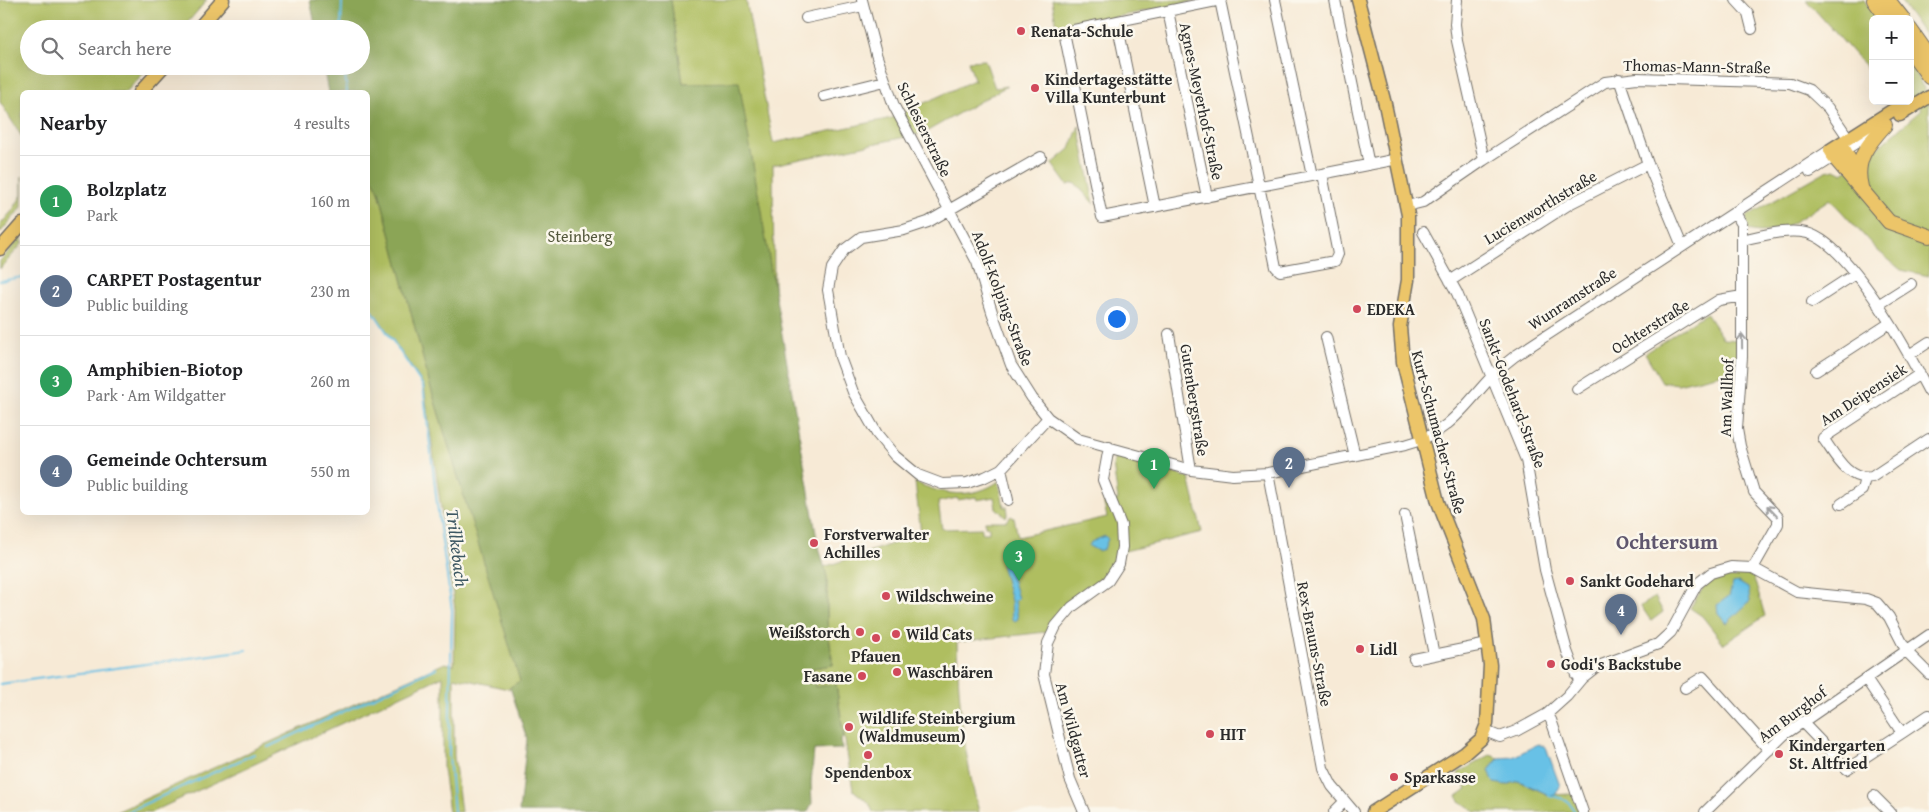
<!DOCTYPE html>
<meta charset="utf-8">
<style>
body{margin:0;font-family:"Gentium Book Plus",serif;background:#f2f2f2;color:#202124}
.controls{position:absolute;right:15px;top:15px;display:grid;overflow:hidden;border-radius:8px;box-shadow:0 5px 20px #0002}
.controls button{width:45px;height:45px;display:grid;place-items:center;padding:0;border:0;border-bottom:1px solid #e0e0e0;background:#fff;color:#202124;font:25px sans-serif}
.you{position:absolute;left:1116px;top:318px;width:18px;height:18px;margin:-12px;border:4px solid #fff;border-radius:50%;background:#1a73e8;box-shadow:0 0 0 8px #1a73e833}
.badge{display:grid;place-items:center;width:32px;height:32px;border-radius:50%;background:#d1495b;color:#fff;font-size:16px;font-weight:700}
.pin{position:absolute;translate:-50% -41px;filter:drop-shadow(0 1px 2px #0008)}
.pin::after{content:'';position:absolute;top:26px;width:18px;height:15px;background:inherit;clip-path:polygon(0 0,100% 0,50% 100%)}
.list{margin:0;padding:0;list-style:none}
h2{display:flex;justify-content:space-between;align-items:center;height:65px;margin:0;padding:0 20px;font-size:21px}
h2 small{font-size:16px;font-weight:400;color:#757577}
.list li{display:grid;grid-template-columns:32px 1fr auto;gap:15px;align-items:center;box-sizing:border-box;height:90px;padding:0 20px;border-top:1px solid #e0e0e0}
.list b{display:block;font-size:19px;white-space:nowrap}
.list p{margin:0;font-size:16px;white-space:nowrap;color:#757577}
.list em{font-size:16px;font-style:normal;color:#757577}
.icon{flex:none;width:28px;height:28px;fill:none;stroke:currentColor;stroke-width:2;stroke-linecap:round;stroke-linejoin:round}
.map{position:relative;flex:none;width:1929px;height:812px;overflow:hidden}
.search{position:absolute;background:#fff;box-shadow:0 5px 20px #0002;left:20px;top:20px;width:350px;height:55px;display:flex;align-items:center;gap:12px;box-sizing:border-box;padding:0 18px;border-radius:28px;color:#757577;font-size:19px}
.panel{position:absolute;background:#fff;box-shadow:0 5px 20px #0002;left:20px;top:90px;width:350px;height:425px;border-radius:8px}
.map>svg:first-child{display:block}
.green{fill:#afbe60;stroke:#6d7446}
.forest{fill:#8ba556;stroke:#5b6840}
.water{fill:#68c1e6;stroke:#4a7688}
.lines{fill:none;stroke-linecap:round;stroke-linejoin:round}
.stream{stroke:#68c1e6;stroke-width:2}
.minor-casing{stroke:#726e67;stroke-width:12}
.major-casing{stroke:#726e67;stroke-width:15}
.highway-casing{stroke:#726e67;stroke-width:16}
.minor{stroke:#fff;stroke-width:10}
.major{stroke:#ecc569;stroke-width:12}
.highway{stroke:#ecc569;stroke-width:14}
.oneway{stroke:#a0a0a0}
.poi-dot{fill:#d1495b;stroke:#fbf7ec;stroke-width:2}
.labels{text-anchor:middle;stroke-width:5;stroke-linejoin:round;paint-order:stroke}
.poi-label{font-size:16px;font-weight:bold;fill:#2b2b2b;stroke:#fbf7ec;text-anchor:start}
.street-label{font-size:16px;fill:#2b2b2b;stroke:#fbf7ec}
.park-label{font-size:16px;fill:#53573b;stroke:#fbf7ec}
.water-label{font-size:18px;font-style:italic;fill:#3d5863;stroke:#fbf7ec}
.district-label{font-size:21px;font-weight:bold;fill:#5f576e;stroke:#fbf7ec}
</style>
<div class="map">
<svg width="1929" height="812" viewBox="0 0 1929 812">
<rect width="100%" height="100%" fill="#fbf7ec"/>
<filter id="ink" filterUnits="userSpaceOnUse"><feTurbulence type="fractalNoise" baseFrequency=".02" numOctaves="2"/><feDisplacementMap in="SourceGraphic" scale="10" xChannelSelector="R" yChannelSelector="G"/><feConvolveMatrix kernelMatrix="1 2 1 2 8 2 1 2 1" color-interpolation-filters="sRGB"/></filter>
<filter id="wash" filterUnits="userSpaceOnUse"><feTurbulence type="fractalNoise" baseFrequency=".0096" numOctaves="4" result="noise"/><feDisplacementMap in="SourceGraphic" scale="20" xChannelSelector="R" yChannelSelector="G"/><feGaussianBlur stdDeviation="1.12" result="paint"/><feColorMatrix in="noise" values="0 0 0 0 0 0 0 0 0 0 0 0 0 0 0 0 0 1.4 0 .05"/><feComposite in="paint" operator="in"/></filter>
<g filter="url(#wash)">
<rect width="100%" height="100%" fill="#f7ead6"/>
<!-- green -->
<path class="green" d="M0,0H207L182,29H29V66H150L126,92H22V137L0,102Z
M671,0H746L773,143L892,118L974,80L975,82L968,61L985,60L995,88L1007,86L924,133L773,165L774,290L739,83H683Z
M1052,0H1200L1057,29Z
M1806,0H1864L1878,19H1873V75Z
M1900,0H1929V42Z
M1910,65L1929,97V276L1901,270L1877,250L1830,199C1806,214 1778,239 1748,230L1746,220L1747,216L1826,171L1835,169L1843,173L1867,157L1921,110L1910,98Z
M1079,126L1094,204L1075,183L1067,185L1052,164L1070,149Z
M368,170L379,191L430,385L521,682L513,689H508L454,677V756L461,812H449L443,769V676L152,812H116L445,663L454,665L455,609L424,386L368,303Z
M22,176V207L0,233V225L12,211L22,195Z
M22,236V244L0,269V261Z
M1706,313L1723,339L1738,340L1737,370L1678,384L1662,382L1645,353Z
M1118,455L1189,478L1202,532L1125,551L1108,573L1063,607L1046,632L957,642C958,700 964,756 979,812H873L869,803L853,790L836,685L815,688L812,668L833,665L827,622V577L824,567L921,534L915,482C942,495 973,500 999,481L1004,507H1007L1008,513L1006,517L996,508L994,497L977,500L976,497L958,500L957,498L938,502L942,529L982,528V533H989V527L985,526V521H1006L1011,516L1014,518L1018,537L1107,517L1104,504L1118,500L1113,464Z
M1738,573L1753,575L1765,616L1724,644L1702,616L1690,608C1707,582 1705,580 1738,573Z
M1655,597L1663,612L1651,621L1641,606Z
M1490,755L1499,758L1489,770L1506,785L1518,781L1549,795L1572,794L1581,812H1476L1460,801L1457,796L1467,789L1458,773Z"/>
<!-- forest -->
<path class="forest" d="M310,0H671L683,83L739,82L817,539L827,577V622L833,665L813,668L815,687L836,684L844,738L841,739L842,749L814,750L811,783L812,803L808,812H519L527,739L510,687L520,681L430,385L379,191L368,170V92H328L323,66H361V29H316Z"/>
<!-- water -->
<path class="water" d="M1105,536L1108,539L1104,549L1098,551L1089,546L1091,542Z
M1001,564L1009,567L1018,599L1015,600L1018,619L1015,621L1012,619L1011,601Z
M1738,582L1748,588L1750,601L1727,623L1718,613L1717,605L1729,596L1733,583Z
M1538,744L1546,747L1560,786L1556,794L1549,795L1519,781L1506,785L1494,783L1489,770L1499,758L1513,757Z"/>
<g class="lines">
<!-- stream -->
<path class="stream" d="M341,29L342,0
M344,66L347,92
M0,281L22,277
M368,304L423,386L439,520L452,610L449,755L454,812
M0,684L247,650
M268,747L436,668
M1549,795L1567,800L1575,812
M127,812L254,754"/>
</g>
</g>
<g filter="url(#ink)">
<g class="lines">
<defs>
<path id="minor" d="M862,0L876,54L894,106L977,262L992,312L1011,365L1032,398L1048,418L1078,439L1191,470L1233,475L1268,473L1405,445C1461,431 1472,387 1515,356L1830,150
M1220,0L1276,267L1280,271L1335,261L1338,254L1322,174
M1221,0L1064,32L1102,217L1398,159
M1275,0L1312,176
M1335,0L1369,165
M1457,0L1455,24L1457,41L1484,160
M1736,0L1748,13L1752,29
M1168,11L1207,197
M806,18L863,6
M1117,22L1155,207
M1619,79L1648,164L1682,246
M824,96L885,81
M1041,157L928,222L904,230L861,237L844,250L832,268L828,290L840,357L853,392L877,434L895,456L918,475L942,484L967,483L985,477L1001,469L1048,418
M1810,172L1878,129
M1407,206L1423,202L1484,160L1605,82L1637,78L1790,83L1809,90L1828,108L1849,139
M1735,213L1742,224V357L1737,429L1740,446L1754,492L1778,517V524L1753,568
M1423,232L1457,293L1526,460L1545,570L1567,651L1576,675L1580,680
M1742,240C1761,236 1787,228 1807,233C1850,244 1908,352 1929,392
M1450,281L1571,203L1648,164
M1812,302L1855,274
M1878,305L1911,284
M1169,334L1191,470
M1326,337L1355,456
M1909,355L1929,342
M1816,371L1890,323
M1920,374L1823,438C1835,455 1848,482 1872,477L1929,439
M1577,389L1719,300L1742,296
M1001,469L1008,500
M1268,473L1323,768L1332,786L1354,812
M1841,504L1862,490L1865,478
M1405,515L1434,655
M1414,659L1488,644
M1866,679L1902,733L1929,715
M1685,688L1703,677L1769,750
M1547,714L1551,720L1583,812
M1802,722L1847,769L1902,733
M1485,731L1500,737L1516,731L1547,714L1567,696L1582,678L1596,667L1658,644L1671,632L1697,584L1711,573L1731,567L1753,568L1797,592L1866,599L1877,603L1889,617L1907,652L1929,674
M1874,796L1890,812
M1084,812L1070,779L1044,674L1048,643L1056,626L1072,607L1108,581L1119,564L1122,547L1121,525L1103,480L1109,447
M1334,812L1344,802
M1705,812L1784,735L1929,635"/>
<path id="major" d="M1358,0L1385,104L1408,215V280L1400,327L1403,362L1438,502L1484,619L1490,665L1487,724L1481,739L1465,753L1373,812
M198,29L223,0
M140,92L164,66
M1900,115L1929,97
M1834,157L1830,150L1907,101
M0,249L22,224"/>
<path id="highway" d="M1874,0L1888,19
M1888,0L1903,19
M1910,29L1929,56
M1910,50L1929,77
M1844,150L1858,176
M1834,157L1889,222L1929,236
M1861,187C1854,160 1868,144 1885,125"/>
</defs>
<!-- minor casing -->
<use href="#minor" class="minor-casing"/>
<!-- major casing -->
<use href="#major" class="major-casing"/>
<!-- highway casing -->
<use href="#highway" class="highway-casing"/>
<!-- minor -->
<use href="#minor" class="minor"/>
<!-- major -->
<use href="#major" class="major"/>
<!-- highway -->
<use href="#highway" class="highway"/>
</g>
<!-- one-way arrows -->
<defs><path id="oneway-shaft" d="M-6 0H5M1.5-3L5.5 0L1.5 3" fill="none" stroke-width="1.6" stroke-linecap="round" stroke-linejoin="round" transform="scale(1.25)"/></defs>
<g class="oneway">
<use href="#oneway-shaft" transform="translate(1742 341) rotate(-91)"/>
<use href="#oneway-shaft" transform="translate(1772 511) rotate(-133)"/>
</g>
</g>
<!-- markers -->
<g class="poi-dot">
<circle cx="1021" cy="31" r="5"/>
<circle cx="1035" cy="88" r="5"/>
<circle cx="1357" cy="309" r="5"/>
<circle cx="814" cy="543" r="5"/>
<circle cx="1570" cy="581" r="5"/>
<circle cx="886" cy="596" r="5"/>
<circle cx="860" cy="632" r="5"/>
<circle cx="896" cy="634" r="5"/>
<circle cx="876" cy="638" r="5"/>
<circle cx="1360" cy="649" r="5"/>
<circle cx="1551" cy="664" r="5"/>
<circle cx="897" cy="672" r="5"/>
<circle cx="862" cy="676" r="5"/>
<circle cx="849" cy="727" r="5"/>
<circle cx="1210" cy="734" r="5"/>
<circle cx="1779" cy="754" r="5"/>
<circle cx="868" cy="755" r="5"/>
<circle cx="1394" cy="777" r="5"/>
</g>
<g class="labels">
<!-- poi labels -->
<g class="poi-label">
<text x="1031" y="37">Renata-Schule</text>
<text x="1045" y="85">Kindertagesstätte<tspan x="1045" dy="18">Villa Kunterbunt</tspan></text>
<text x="1367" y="315">EDEKA</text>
<text x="824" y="540">Forstverwalter<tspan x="824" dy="18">Achilles</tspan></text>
<text x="1580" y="587">Sankt Godehard</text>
<text x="896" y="602">Wildschweine</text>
<text x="850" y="638" text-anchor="end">Weißstorch</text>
<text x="906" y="640">Wild Cats</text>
<text x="1370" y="655">Lidl</text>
<text x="876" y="662" text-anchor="middle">Pfauen</text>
<text x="1561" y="670">Godi's Backstube</text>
<text x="907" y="678">Waschbären</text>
<text x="852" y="682" text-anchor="end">Fasane</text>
<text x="859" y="724">Wildlife Steinbergium<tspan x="859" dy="18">(Waldmuseum)</tspan></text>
<text x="1220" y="740">HIT</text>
<text x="1789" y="751">Kindergarten<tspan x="1789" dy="18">St. Altfried</tspan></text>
<text x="868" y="778" text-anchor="middle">Spendenbox</text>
<text x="1404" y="783">Sparkasse</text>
</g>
<!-- street labels -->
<g class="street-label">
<text transform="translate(1697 66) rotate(1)" y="6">Thomas-Mann-Straße</text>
<text transform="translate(1202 101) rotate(78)" y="6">Agnes-Meyerhof-Straße</text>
<text transform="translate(925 129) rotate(64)" y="6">Schlesierstraße</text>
<text transform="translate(1540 207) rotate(-31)" y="6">Lucienworthstraße</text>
<text transform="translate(1003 298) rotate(69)" y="6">Adolf-Kolping-Straße</text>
<text transform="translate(1572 298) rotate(-33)" y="6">Wunramstraße</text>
<text transform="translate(1650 326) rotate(-32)" y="6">Ochterstraße</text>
<text transform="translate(1513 393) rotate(69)" y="6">Sankt-Godehard-Straße</text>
<text transform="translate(1863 394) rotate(-33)" y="6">Am Deipensiek</text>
<text transform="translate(1726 398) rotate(-88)" y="6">Am Wallhof</text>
<text transform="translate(1195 400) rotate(81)" y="6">Gutenbergstraße</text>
<text transform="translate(1439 432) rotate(75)" y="6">Kurt-Schumacher-Straße</text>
<text transform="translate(1315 644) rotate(79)" y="6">Rex-Brauns-Straße</text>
<text transform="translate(1792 714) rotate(-37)" y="6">Am Burghof</text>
<text transform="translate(1074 730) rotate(75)" y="6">Am Wildgatter</text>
</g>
<!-- park labels -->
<g class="park-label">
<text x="580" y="242">Steinberg</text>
</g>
<!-- water labels -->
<g class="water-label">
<text transform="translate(457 548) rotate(83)" y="6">Trillkebach</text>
</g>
<!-- district labels -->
<g class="district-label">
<text x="1667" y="549">Ochtersum</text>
</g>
</g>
</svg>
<div class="controls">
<button>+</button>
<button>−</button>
</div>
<div class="you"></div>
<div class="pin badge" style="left:1154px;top:489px;background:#2e9e5b">1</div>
<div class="pin badge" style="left:1289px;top:488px;background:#5c6f8a">2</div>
<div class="pin badge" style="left:1019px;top:581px;background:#2e9e5b">3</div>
<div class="pin badge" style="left:1621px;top:635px;background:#5c6f8a">4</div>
<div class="search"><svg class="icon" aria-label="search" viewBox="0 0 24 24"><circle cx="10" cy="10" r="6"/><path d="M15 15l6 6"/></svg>Search here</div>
<section class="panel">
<h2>Nearby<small>4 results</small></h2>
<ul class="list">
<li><span class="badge" style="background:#2e9e5b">1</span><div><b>Bolzplatz</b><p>Park</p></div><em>160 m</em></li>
<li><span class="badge" style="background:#5c6f8a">2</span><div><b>CARPET Postagentur</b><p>Public building</p></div><em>230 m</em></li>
<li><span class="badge" style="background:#2e9e5b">3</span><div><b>Amphibien-Biotop</b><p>Park · Am Wildgatter</p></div><em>260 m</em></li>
<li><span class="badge" style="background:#5c6f8a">4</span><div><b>Gemeinde Ochtersum</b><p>Public building</p></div><em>550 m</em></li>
</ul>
</section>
</div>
